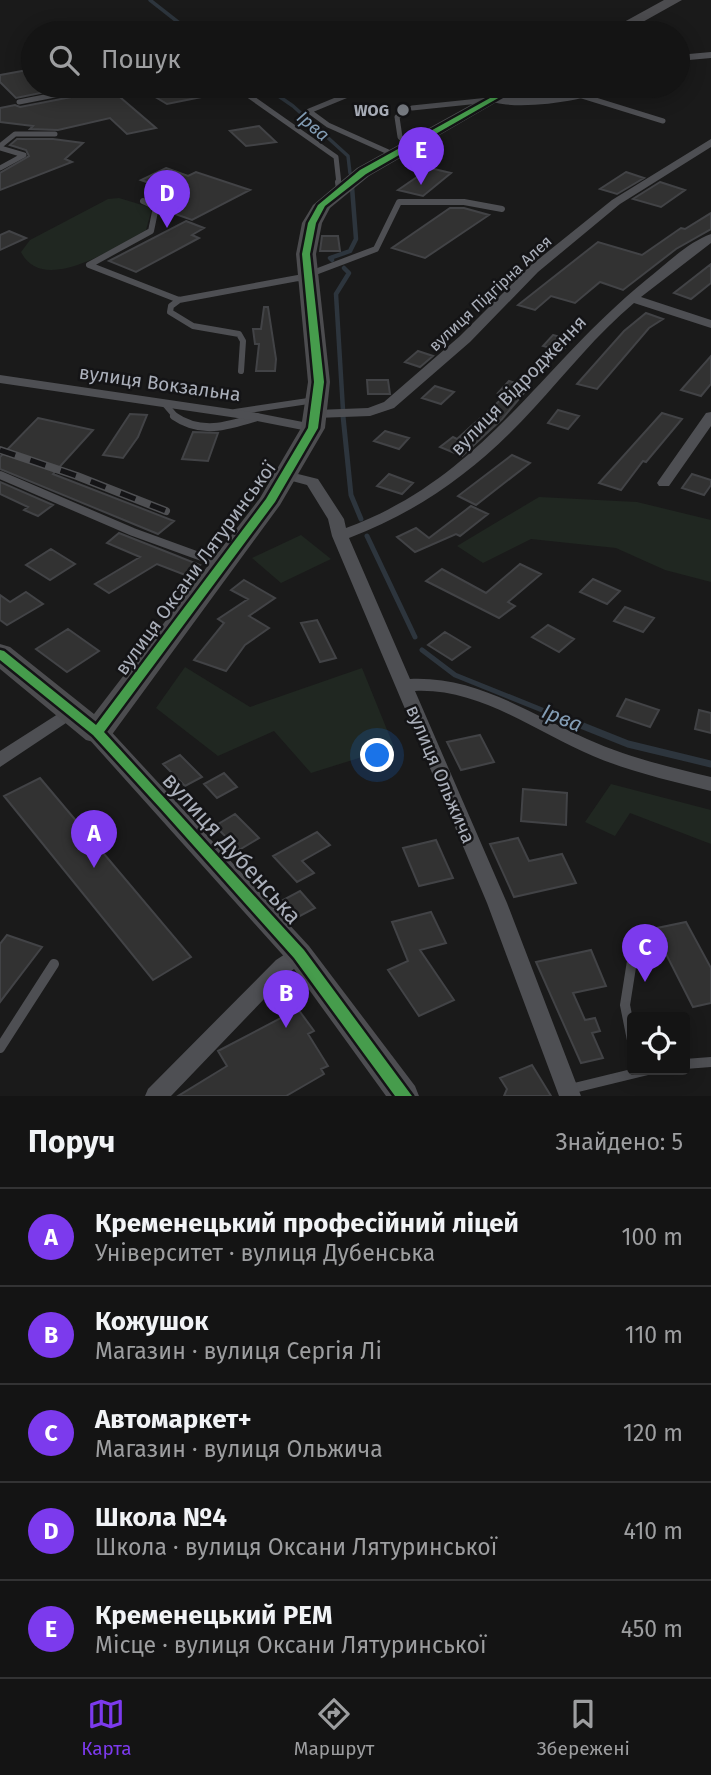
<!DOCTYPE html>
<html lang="uk">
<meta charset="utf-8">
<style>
body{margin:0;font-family:"Fira Sans",sans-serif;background:#1d1d1d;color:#f1f3f6}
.controls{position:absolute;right:21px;bottom:21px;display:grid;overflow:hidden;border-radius:7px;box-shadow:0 4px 18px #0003}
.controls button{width:63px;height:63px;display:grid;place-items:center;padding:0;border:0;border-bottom:2px solid #333334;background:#141414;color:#f1f3f6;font:35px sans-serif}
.you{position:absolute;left:378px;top:756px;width:24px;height:24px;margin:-18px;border:5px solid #fff;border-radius:50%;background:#1a73e8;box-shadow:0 0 0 10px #1a73e833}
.badge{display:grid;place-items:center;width:46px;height:46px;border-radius:50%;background:#7c3aed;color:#fff;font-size:23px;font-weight:700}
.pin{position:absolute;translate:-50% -58px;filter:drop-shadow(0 2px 4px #0008)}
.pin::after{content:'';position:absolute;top:37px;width:24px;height:21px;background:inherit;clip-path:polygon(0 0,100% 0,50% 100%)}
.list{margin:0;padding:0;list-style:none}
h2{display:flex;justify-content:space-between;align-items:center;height:91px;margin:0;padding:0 28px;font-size:30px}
h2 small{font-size:23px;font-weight:400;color:#9d9ea0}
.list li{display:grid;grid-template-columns:46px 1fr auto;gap:21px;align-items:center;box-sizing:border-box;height:98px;padding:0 28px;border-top:2px solid #333334}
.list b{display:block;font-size:26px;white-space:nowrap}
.list p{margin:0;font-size:23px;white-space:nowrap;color:#9d9ea0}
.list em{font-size:23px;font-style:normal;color:#9d9ea0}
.icon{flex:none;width:38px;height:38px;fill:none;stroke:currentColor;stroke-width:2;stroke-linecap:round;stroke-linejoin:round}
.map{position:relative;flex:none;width:711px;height:1096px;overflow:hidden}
.search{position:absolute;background:#141414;box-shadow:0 4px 18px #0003;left:21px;right:21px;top:21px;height:77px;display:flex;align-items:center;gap:18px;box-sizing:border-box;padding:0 24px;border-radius:38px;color:#9d9ea0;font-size:26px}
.sheet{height:581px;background:#141414}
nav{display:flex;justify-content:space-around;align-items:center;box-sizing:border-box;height:98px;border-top:2px solid #333334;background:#141414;font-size:19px;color:#9d9ea0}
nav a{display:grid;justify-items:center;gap:4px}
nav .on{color:#7c3aed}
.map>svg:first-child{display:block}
.green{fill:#202721}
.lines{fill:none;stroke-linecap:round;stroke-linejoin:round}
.stream-far3{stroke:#2d353d;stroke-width:3.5}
.stream-far2{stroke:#2d353d;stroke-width:4.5}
.stream-far1{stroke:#2d353d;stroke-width:5}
.stream{stroke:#2d353d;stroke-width:7}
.building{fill:#323232;stroke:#424346;stroke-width:2}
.service-far3{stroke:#4e4f53;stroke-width:5}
.service-far2{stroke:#4e4f53;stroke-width:6}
.service-far1{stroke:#4e4f53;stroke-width:8}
.service{stroke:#4e4f53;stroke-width:10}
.minor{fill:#4e4f53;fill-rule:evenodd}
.secondary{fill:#4d4d51;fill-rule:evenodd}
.trunk{fill:#4c4c4f;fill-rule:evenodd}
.rail-casing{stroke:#4e4f52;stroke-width:8}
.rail{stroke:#141416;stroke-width:5;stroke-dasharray:16;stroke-linecap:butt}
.cycleway-casing{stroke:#141416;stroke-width:5}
.cycleway{fill:#469c4c;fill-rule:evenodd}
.poi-dot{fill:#787c83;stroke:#141416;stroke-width:2.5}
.labels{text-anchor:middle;stroke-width:5;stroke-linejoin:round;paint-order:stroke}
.far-poi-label{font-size:16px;font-weight:bold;fill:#abb0bb;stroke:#141416;text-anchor:end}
.far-street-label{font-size:16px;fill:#abb0bb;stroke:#141416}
.far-water-label{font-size:18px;font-style:italic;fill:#839db5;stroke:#141416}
.street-label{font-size:19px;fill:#abb0bb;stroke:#141416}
.water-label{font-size:21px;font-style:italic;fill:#839db5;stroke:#141416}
.near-street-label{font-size:23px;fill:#abb0bb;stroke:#141416}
</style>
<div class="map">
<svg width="711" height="1096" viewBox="0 0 711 1096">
<rect width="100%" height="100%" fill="#1a1a1a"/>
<!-- green -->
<path class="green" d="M119,198L152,208L146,230C119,245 43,297 21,252L30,240L108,199Z
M539,497L637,502L711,520V582L665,570L616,548L531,539L483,563L457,546Z
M301,535L331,559L281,583L252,558Z
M185,667L250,707L362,668L394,747L311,773L274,731L218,756L156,708Z
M611,784L711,810V844L630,813L615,836L585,822Z"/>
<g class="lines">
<!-- stream-far3 -->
<path class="stream-far3" d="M150,0L192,33
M264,86L293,106L348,156L350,173"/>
<!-- stream-far2 -->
<path class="stream-far2" d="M332,260L330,258L350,251L356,239L352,187
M343,410L336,294L349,273L344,268"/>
<!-- stream-far1 -->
<path class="stream-far1" d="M343,416L351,495L361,519
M367,536L415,637
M422,650L455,675L557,716"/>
<!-- stream -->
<path class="stream" d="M553,714L628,744L711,764"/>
</g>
<!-- building -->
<path class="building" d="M33,69V86H75L16,98L0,82V75Z
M107,86L156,128L127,134L110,118L58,130L30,129L33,126L0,122V108L15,105L20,107L102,91Z
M137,86H227V92L167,104Z
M259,126L276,142L246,146L230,131Z
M17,139H53L83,143L65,159L72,162L0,190V173L29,156L26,150L10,145Z
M166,168L188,176L196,172L250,190L192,220L164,210L188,197L141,180Z
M430,168L451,173L423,196L398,190Z
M626,172L644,178L617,194L600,189Z
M660,182L685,190L661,207L633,199Z
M450,208H464L489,215L425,258L392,248Z
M711,213V229L676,249L623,290L600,282L575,303L551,296L535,310L518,305L598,242L642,255L681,228L685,229Z
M186,221L204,228L192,235L199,238L136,272L109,261Z
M9,231L26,238L0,250V235Z
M322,236H338L340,251H320Z
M711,264V283L691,299L674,293Z
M264,307H268L276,359L275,371H256L259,344H255L253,329H261Z
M646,313L663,319L649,328L597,389L577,384L624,331Z
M553,335L572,340L562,351L543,346Z
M418,351L433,356L420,367L405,362Z
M711,356V384L701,396L681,390Z
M367,380H388L390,394H368Z
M509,381L519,384L522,381L529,387L502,419L462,456L440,447L453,437L457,439L506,395L498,393Z
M435,386L454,392L441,404L422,398Z
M558,410L579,416L568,429L548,423Z
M662,413L682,419L646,462L643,461L621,490L599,483Z
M130,414L147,415L138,437L123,458L103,455Z
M38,418L93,430L53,474L174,521L158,534L0,469V457Z
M385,431L409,438L399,449L374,441Z
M193,432L218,433L208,461L182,459Z
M512,455L530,463L476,505L458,496Z
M389,474L413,483L402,494L377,486Z
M692,474L711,480V485L704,495L682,488Z
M0,482L53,505L38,516L24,510L28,507L0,494Z
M471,506L488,514L460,536L456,534L415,552L397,537L416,528L429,538Z
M119,533L162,550L200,565L188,576L157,564L109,593L95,584L140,557L107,543Z
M51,549L75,564L50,580L26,565Z
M520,564L541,574L508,602L515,606L499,618L426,581L442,569L486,593Z
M593,579L620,591L607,604L580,592Z
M244,580L275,598L249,616L269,628L245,645L226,671L194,660L224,623L218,619L248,599L231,590Z
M26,592L43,604L7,625L0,620V595L10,602Z
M625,607L654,618L643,632L614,621Z
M317,620L336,658L320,662L301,623Z
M548,625L574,639L559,652L532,637Z
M68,629L99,651L67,672L36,649Z
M445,632L470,647L452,660L428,645Z
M626,699L659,710L650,727L617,716Z
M699,710L711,713V733L695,729Z
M480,735L494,762L461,770L447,742Z
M180,755L202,777L185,786L163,764Z
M224,773L237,787L217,798L204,784Z
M40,778L191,957L153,980L4,796Z
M523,789L567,793L566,825L521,821Z
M235,814L259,838L239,850L215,826Z
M317,832L330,845L302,861L314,873L297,882L273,856Z
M518,838L529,861L562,854L576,883L514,897L490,844Z
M436,840L453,878L419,886L403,848Z
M300,891L315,908L298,917L283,900Z
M431,912L446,943L420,950L454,1000L419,1016L388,970L408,961L392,922Z
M686,922L711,968V1003L693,1007L663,948L642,952L633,933Z
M7,935L42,947L0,1002V944Z
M591,950L606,986L573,993L585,1020L595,1018L600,1031L592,1033L603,1058L581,1063L536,962Z
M298,1009L314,1031L308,1034L328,1066L321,1069L324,1074L286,1096H178L227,1066L218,1051Z
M532,1065L551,1096H504L507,1089L500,1078Z"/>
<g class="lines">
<!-- service-far3 -->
<path class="service-far3" d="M235,86L336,157L339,184
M360,90L309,111L328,125L395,155
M579,95L663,121
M19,102L101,86
M412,108L489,100
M402,114L397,117L400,137L409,147
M0,146L15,134H55
M0,148L24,155L0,168"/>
<!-- service-far2 -->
<path class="service-far2" d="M338,182L339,189
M143,201L156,207L151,231L89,265L179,300L298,278L308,279
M310,274L376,249L399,202H464L502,209
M179,300L171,306L170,312L193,326L239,334L243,341L241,371
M164,403L176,417
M235,412L315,400"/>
<!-- service-far1 -->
<path class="service-far1" d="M174,416C201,435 228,426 257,417
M0,475L133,532L221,564"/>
<!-- service -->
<path class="service" d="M632,961L625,1005L632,1040
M0,1048L54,964
M685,1064L711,1062
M570,1089L648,1070"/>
<!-- minor -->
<path class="minor" d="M711,52V58L678,61V55Z
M602,86H615C594,101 508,113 486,99L491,96L551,98Z
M711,139V147L620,204L538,272L470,342L394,408L370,416L316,418L309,414L316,410L368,408L384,402L460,336L530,266L612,200Z
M711,234V243L641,297L711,320V328L634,303C597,334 567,372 534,408C481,466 423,510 349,538L410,679C476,676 529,713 587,739C627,757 669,767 711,777V791C671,781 631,772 593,756C536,732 480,688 415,691L507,903L581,1096H559L487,903L332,536L328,519L307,485L281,478L279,475L286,471L318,479L344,519L346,528C483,478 539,367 646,280C665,265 688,242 711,234Z
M0,375L257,413L313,424L320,428L313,432L257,421L0,383Z
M711,412V426L669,486H659L657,483L659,480L706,413Z
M72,705L78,707L81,711L78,715L0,767V751Z
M299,945L306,948L310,954L306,960L290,972L171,1096H145L148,1089L276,960Z"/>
<!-- secondary -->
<path class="secondary" d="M97,723L106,726L309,946L415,1086L419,1096H386L289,962L88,738L85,732L88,726Z"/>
<!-- trunk -->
<path class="trunk" d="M664,0H682L623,33H604Z
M505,86H524L369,176L330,208L322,223L316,254L330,382L325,428L280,505L108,740L97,743L86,740L0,669V644L10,647L94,714L260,498L301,428L308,382L296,254L302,223L313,205L357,168Z"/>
<defs>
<path id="rail" d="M0,450L77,476L166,511"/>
</defs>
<!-- rail casing -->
<use href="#rail" class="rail-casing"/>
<!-- rail -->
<use href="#rail" class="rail"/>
<defs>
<path id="cycleway" d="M512,86H519L366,174L325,206L316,223L310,254L324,382L318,428L275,502L104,732L304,950L412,1096H395L294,958L160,808L93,735L0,660V650L4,651L96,725L266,499L308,428L314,382L302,254L308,223L318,205L360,170Z"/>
</defs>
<!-- cycleway casing -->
<use href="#cycleway" class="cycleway-casing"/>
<!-- cycleway -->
<use href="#cycleway" class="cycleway"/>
</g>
<!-- markers -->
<circle class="poi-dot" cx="403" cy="110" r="7"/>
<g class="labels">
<!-- far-poi labels -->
<g class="far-poi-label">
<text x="389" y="116">WOG</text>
</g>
<!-- far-street labels -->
<g class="far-street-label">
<text transform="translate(490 293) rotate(-43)" y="6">вулиця Підгірна Алея</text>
</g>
<!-- far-water labels -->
<g class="far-water-label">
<text transform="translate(313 126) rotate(40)" y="6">Ірва</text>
</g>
<!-- street labels -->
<g class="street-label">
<text transform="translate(160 383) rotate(8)" y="7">вулиця Вокзальна</text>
<text transform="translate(518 385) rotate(-46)" y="7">вулиця Відродження</text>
<text transform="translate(195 568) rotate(-54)" y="7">вулиця Оксани Лятуринської</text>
<text transform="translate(441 774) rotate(67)" y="7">вулиця Ольжича</text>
</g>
<!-- water labels -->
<g class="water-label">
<text transform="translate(562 718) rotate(22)" y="7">Ірва</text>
</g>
<!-- near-street labels -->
<g class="near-street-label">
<text transform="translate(232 848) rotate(48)" y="8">вулиця Дубенська</text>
</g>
</g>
</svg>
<div class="controls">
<button><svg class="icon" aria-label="locate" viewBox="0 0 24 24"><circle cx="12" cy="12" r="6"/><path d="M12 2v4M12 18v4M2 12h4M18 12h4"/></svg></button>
</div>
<div class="you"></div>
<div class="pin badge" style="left:94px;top:868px">A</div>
<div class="pin badge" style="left:286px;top:1028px">B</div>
<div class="pin badge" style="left:645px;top:982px">C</div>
<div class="pin badge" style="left:167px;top:228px">D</div>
<div class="pin badge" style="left:421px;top:185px">E</div>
<div class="search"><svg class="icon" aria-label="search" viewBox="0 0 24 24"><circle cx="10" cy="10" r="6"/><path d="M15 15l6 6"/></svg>Пошук</div>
</div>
<section class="sheet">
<h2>Поруч<small>Знайдено: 5</small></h2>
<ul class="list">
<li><span class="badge">A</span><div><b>Кременецький професійний ліцей</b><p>Університет · вулиця Дубенська</p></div><em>100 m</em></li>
<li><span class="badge">B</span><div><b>Кожушок</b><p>Магазин · вулиця Сергія Лі</p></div><em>110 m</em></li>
<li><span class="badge">C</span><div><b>Автомаркет+</b><p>Магазин · вулиця Ольжича</p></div><em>120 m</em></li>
<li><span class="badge">D</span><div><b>Школа №4</b><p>Школа · вулиця Оксани Лятуринської</p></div><em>410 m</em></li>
<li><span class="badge">E</span><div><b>Кременецький РЕМ</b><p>Місце · вулиця Оксани Лятуринської</p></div><em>450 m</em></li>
</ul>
</section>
<nav>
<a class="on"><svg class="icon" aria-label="map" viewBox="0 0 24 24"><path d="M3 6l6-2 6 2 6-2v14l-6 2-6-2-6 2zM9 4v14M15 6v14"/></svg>Карта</a>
<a><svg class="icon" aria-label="directions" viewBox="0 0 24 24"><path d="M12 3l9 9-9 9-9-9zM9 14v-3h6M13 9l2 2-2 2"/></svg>Маршрут</a>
<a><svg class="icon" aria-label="saved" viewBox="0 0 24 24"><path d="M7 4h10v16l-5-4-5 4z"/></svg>Збережені</a>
</nav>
